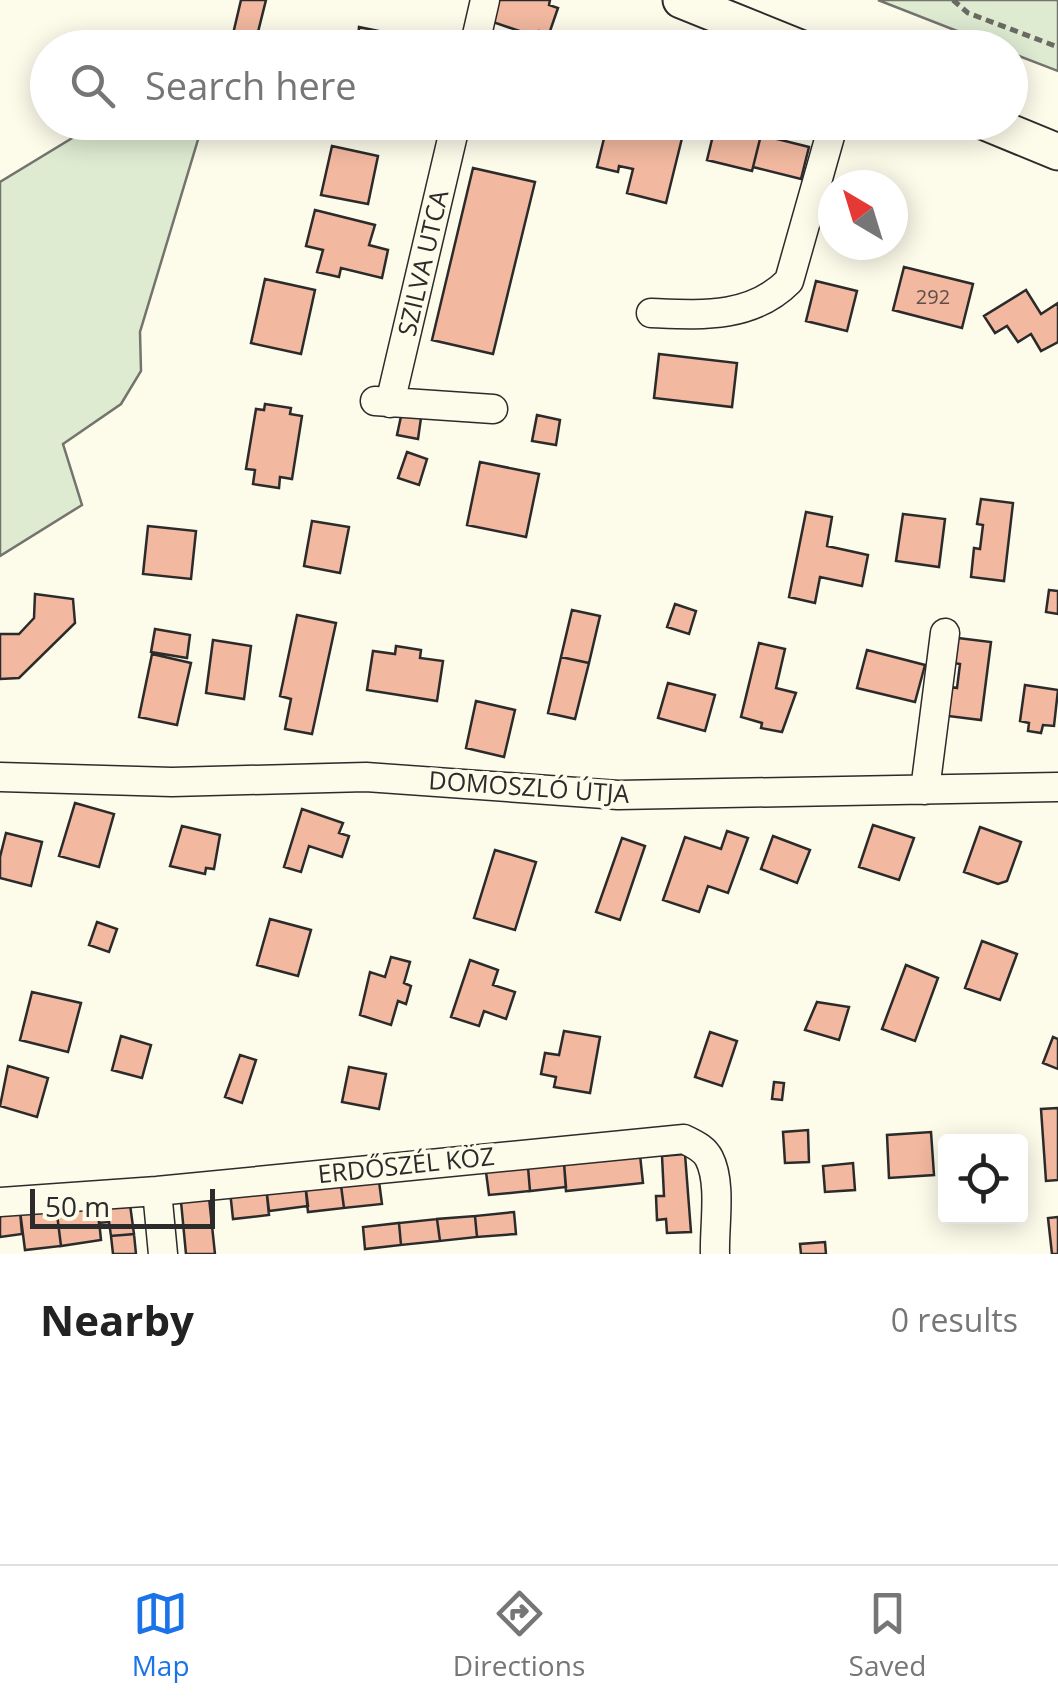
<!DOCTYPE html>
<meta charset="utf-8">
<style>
body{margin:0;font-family:"Open Sans",sans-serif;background:#f2f2f2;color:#222}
.controls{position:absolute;right:30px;bottom:30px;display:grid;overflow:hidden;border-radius:10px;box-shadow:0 5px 25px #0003}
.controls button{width:90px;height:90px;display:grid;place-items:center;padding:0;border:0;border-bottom:2px solid #e0e0e0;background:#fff;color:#222;font:50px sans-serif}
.compass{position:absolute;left:818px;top:170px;width:90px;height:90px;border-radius:50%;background:#fff;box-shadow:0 5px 25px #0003;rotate:322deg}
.scale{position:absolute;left:30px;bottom:25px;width:185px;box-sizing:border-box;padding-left:10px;border:5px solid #2b2b2b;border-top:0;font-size:28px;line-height:35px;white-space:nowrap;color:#2b2b2b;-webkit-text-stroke:8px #fdfbea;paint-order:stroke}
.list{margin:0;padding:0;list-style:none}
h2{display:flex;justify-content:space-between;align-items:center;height:130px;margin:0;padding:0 40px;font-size:42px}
h2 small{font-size:32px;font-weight:400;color:#767676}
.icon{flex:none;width:55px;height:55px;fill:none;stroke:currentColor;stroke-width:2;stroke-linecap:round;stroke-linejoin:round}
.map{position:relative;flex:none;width:1058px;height:1254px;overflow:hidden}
.search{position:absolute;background:#fff;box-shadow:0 5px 25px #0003;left:30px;right:30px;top:30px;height:110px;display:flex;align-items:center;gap:25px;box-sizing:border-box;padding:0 35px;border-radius:55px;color:#767676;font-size:38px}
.sheet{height:310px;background:#fff}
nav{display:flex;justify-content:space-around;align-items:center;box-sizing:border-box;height:140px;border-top:2px solid #e0e0e0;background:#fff;font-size:28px;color:#767676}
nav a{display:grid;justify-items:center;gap:5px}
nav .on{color:#1a73e8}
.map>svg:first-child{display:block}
.green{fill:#deebd1;stroke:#74746e;stroke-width:2.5}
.building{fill:#f2b8a0;stroke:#2b2b2b;stroke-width:2.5}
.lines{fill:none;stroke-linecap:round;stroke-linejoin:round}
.minor-casing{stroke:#2b2b2b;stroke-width:31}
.major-casing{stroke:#2b2b2b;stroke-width:39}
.path{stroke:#6a6964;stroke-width:5;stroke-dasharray:8 5;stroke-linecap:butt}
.minor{stroke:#fdfbea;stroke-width:28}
.major{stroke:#fdfbea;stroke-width:35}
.labels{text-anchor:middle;stroke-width:8;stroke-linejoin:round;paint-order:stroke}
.number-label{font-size:20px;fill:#5d4e48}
.street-label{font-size:25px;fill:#2b2b2b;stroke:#fdfbea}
</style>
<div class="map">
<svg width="1058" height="1254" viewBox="0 0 1058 1254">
<rect width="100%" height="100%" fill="#fdfbea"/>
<!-- green -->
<path class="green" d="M878,0H1058V71L1011,53L1010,48L998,47Z
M97,123H203L140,332L141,371L121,404L63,444L82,505L0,556V182Z"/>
<!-- building -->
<path class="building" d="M241,0H266L256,40L233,34Z
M494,0H550L549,5L558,8L549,34L539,31L537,37L487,20Z
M359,27L398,35L395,48H343L345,35L358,37Z
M616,32L655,44L654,48H611Z
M608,122H653L684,130L666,203L627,193L633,169L619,166L618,172L597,167Z
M716,123L761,135L752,171L707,160Z
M761,135L809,147L801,179L753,167Z
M332,146L378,156L368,204L321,195Z
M473,168L535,182L493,354L432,340Z
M315,210L375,225L369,245L388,250L382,278L341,268L339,277L317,272L323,250L306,246Z
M904,267L973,284L962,328L893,310Z
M265,279L315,290L301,354L251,343Z
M816,281L857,291L847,331L806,321Z
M1026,290L1041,314L1058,303V342L1041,351L1031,334L1018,342L1007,326L995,333L984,316Z
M659,354L737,363L732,407L654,398Z
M265,404L291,408L290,414L302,416L292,479L280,477L279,488L253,484L255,470L246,469L256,409L264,410Z
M403,407L422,411L418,439L397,435Z
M537,415L560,420L556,445L532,441Z
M407,452L427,459L419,485L398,478Z
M480,462L539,474L526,537L467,525Z
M981,499L1013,503L1004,581L971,577L974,548L980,549L983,525L977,524Z
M806,512L832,517L827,546L868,555L862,586L820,577L815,603L789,597Z
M903,514L945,519L939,567L896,561Z
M312,521L349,527L340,573L304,566Z
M148,526L196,531L191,579L143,574Z
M1049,590L1058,591V614L1046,612Z
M35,594L73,599L75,623L19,678L0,679V634H19L34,618Z
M675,604L696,611L689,634L667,627Z
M572,610L600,616L589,663L561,657Z
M297,615L336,623L312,734L285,729L291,699L280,696Z
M155,629L190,635L187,658L151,652Z
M958,638L991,642L981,720L948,716L952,687L957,688L960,664L954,663Z
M213,640L251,646L244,699L206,693Z
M759,643L785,649L776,688L796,693L782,732L761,728L762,723L741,717Z
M396,646L421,650L420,658L443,661L437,701L367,690L373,651L395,654Z
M867,650L925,665L915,702L857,688Z
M152,654L191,663L177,725L139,717Z
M561,657L589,663L575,719L548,713Z
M668,683L715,695L705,731L658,718Z
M1025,685L1058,690L1054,726L1043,725L1041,733L1028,731L1029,723L1020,721Z
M476,701L515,710L504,757L466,748Z
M75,803L114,814L99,867L59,856Z
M302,809L343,823L339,833L349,836L342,857L309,846L301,872L284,867Z
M873,825L914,838L899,880L859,867Z
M182,826L220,835L214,869L206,868L205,874L170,866Z
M980,827L1021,842L1007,881L998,884L964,872Z
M727,831L748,838L728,893L708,886L699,912L663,900L685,837L721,849Z
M6,833L42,842L31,886L0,878V857Z
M773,836L810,850L797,883L761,869Z
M622,838L645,846L620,920L596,912Z
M495,850L536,862L515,930L474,918Z
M270,919L311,930L298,976L257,965Z
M97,922L117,929L109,952L89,945Z
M982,941L1017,954L1000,1000L965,988Z
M391,957L410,962L404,983L411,986L406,1004L398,1001L391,1025L360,1015L370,972L385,977Z
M470,960L498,970L493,985L515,992L506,1019L484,1011L479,1026L451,1017Z
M906,965L938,978L915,1041L882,1029Z
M32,992L81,1003L68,1052L20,1040Z
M817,1002L849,1007L839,1040L805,1030Z
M564,1031L600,1037L590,1093L554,1087L556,1077L541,1074L545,1053L559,1055Z
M710,1032L737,1041L722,1086L695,1077Z
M121,1036L151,1045L142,1078L112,1070Z
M1053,1037L1058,1039V1069L1043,1063Z
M240,1055L256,1060L242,1103L225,1097Z
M8,1066L48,1078L37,1117L0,1106Z
M349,1067L386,1074L379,1109L342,1102Z
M774,1082L784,1083L782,1100L772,1099Z
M1058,1108V1180L1046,1181L1041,1109Z
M808,1130L809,1162L785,1163L783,1132Z
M931,1132L934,1175L889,1178L887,1135Z
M685,1154L691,1232L667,1233L666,1219L657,1220L656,1196H664L662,1156Z
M640,1155L643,1183L566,1191L564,1163Z
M564,1163L566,1187L530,1191L528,1167Z
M853,1163L855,1190L825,1192L823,1166Z
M528,1167L530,1191L489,1195L486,1172Z
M378,1174L382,1204L344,1208L340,1178Z
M340,1178L344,1208L308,1212L305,1182Z
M305,1182L308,1206L269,1211L266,1186Z
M266,1186L269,1215L233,1219L230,1191Z
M208,1188L215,1254H186L180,1191Z
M129,1197L134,1234L111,1236L109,1222L99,1223L97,1201Z
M97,1201L101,1240L61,1246L56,1206Z
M56,1206L61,1246L25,1250L20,1211Z
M20,1211L22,1234L0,1237V1213Z
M514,1212L516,1234L477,1237L475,1216Z
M475,1216L477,1237L440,1241L437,1219Z
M1058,1217V1254H1052L1048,1218Z
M437,1219L440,1241L401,1245L399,1223Z
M399,1223L401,1245L365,1249L363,1227Z
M134,1234L136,1254H113L111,1236Z
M825,1242L826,1254H801L800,1244Z"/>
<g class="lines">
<defs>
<path id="minor" d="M474,48L485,0
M651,313C701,315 751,319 789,281L834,122
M375,401L493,409
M390,403L456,122
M0,777L172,782L366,777L618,795L1058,787
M925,790L945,633
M157,1191L163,1254
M0,1202L157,1191L684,1139C694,1144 704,1148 709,1158C722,1183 714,1226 715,1254"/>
<path id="major" d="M681,0L800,48
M985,122L1058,152"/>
</defs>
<!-- minor casing -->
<use href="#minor" class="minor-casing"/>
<!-- major casing -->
<use href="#major" class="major-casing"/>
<!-- path -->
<path class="path" d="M953,0L968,13L1058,47"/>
<!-- minor -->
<use href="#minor" class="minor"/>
<!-- major -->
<use href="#major" class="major"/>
</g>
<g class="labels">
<!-- number labels -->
<g class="number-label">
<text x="933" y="304">292</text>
</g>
<!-- street labels -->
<g class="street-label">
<text transform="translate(423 263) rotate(-77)" y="9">SZILVA UTCA</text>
<text transform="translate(529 787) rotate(4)" y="9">DOMOSZLÓ ÚTJA</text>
<text transform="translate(406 1165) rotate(-6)" y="9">ERDŐSZÉL KÖZ</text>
</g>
</g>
</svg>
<div class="controls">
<button><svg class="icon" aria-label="locate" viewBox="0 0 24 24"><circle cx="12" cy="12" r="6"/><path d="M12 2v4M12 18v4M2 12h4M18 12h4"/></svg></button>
</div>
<svg class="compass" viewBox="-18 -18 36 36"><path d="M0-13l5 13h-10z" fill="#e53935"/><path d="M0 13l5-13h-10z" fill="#767676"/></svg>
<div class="scale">50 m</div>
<div class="search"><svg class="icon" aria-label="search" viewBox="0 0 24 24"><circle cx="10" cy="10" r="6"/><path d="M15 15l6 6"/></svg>Search here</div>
</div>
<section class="sheet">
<h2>Nearby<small>0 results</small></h2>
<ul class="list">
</ul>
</section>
<nav>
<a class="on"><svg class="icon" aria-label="map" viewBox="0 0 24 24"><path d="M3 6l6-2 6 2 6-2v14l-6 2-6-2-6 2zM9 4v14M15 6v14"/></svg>Map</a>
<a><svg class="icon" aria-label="directions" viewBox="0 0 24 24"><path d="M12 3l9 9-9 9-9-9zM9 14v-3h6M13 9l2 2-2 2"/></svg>Directions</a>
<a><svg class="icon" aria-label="saved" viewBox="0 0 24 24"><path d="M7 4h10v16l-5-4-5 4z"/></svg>Saved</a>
</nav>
